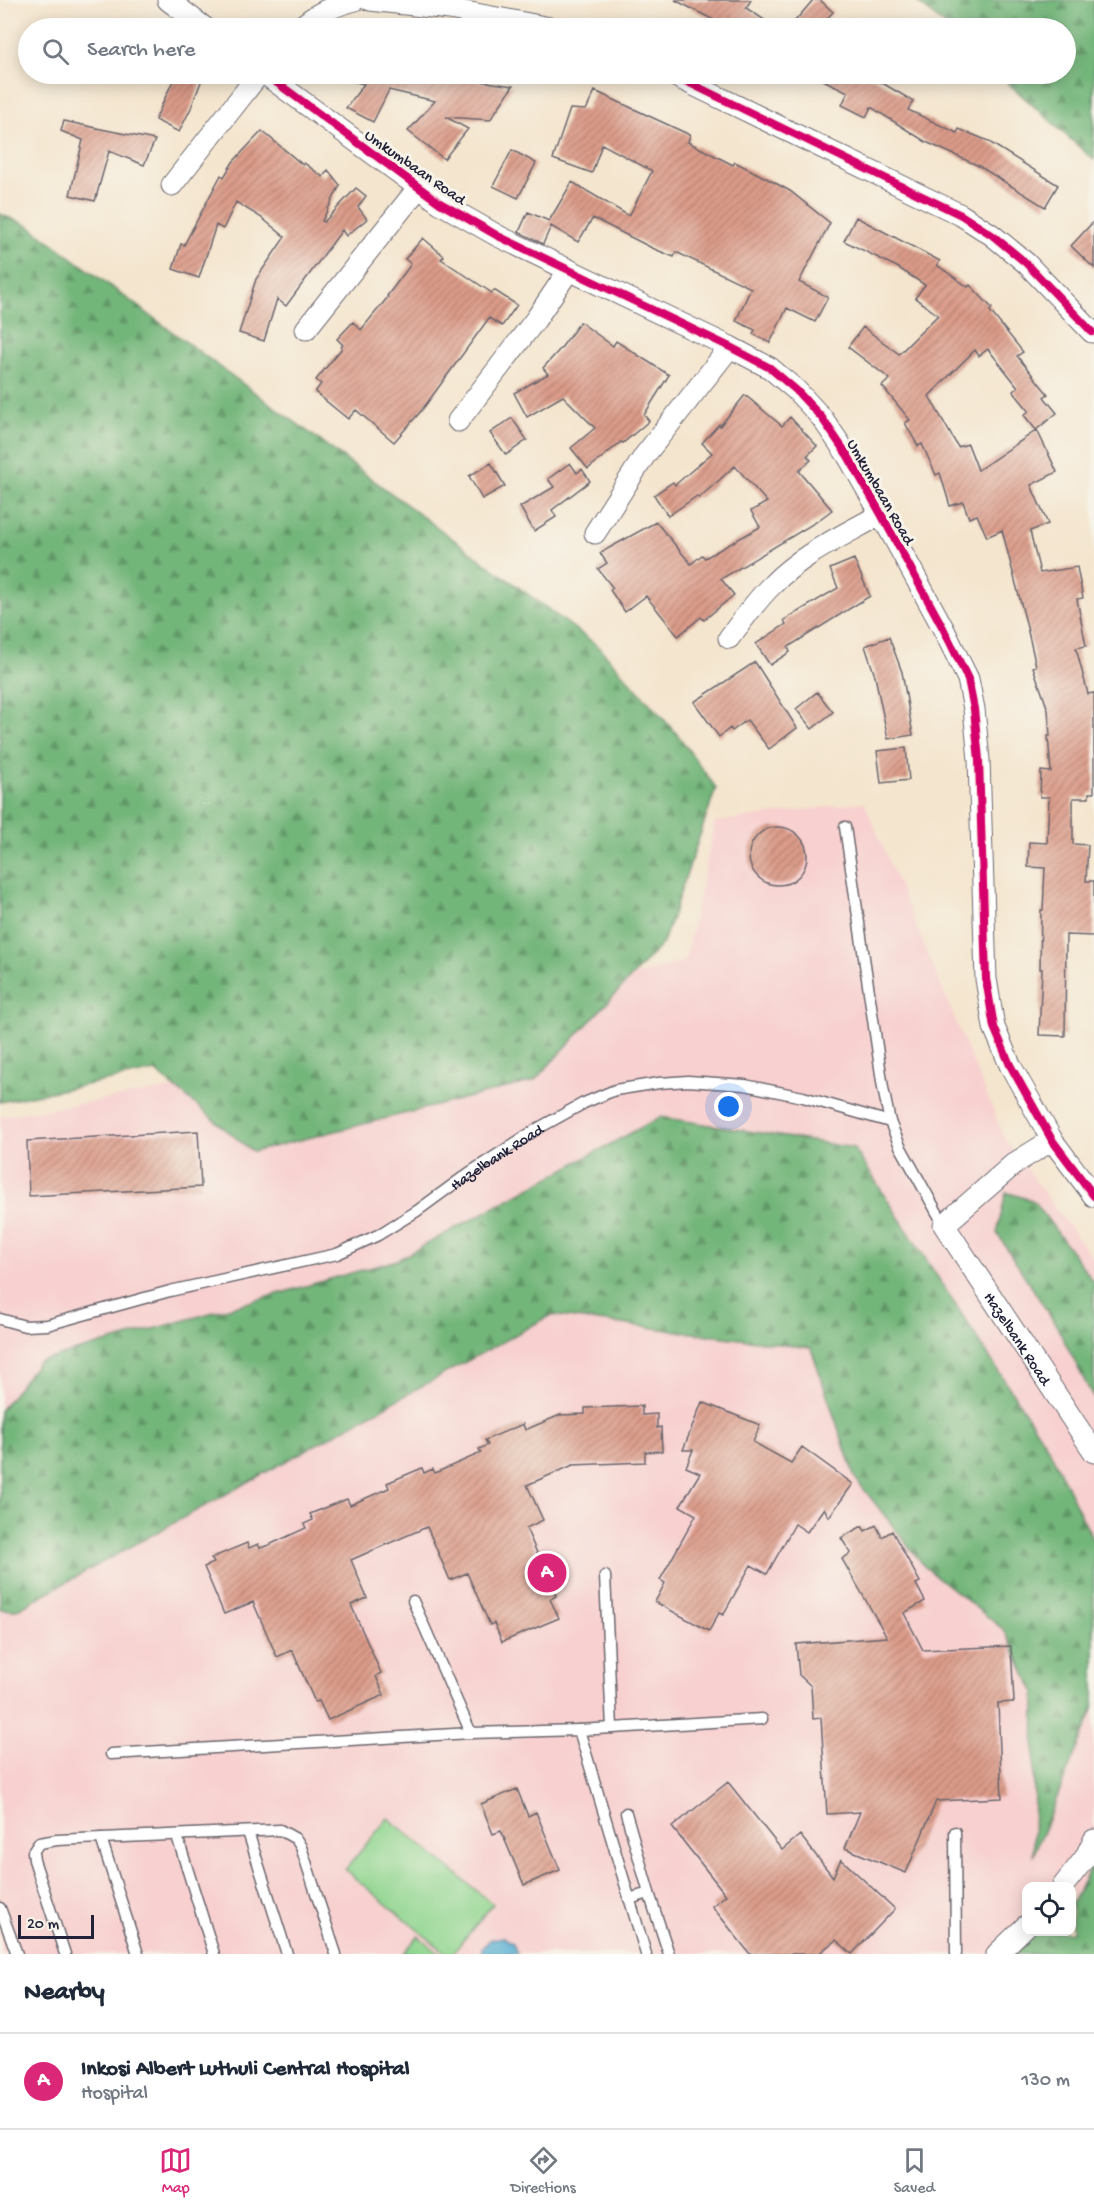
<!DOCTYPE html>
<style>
body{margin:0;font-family:"Gochi Hand",sans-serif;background:#f2f2f3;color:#1f2937}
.controls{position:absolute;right:18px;bottom:18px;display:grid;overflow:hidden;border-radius:12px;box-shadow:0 3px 15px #0003}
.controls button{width:54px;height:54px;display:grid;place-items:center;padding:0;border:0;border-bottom:2px solid #e0e1e3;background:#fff;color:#1f2937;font:30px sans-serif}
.scale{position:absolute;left:18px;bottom:15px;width:76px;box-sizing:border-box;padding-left:6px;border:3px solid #22223b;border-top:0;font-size:16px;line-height:21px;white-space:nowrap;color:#22223b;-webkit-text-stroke:4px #f7f3e8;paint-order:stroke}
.you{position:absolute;left:729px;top:1107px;width:21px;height:21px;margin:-15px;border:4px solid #fff;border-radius:50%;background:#1a73e8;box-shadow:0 0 0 9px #1a73e833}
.badge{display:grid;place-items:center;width:39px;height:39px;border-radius:50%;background:#db2777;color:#fff;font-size:20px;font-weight:700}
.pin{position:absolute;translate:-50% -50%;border:3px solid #fff;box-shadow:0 2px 6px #0006}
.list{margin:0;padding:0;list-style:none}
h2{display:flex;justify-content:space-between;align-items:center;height:78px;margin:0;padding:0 24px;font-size:26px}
h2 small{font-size:20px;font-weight:400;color:#747a83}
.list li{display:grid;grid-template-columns:39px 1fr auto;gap:18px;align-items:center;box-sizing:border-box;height:96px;padding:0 24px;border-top:2px solid #e0e1e3}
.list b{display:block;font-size:22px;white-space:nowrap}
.list p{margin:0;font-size:20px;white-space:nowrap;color:#747a83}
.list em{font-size:20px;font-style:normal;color:#747a83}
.icon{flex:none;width:33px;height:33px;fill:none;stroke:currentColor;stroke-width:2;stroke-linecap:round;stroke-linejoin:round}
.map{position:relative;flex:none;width:1094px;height:1954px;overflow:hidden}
.search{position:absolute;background:#fff;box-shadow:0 3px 15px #0003;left:18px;right:18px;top:18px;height:66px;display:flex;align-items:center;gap:15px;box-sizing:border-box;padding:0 21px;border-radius:33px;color:#747a83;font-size:22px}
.sheet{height:174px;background:#fff}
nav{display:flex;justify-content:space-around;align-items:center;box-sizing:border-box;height:84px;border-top:2px solid #e0e1e3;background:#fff;font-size:16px;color:#747a83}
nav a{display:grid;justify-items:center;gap:3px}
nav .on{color:#db2777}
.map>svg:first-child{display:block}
.built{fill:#f7d0cf;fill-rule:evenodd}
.forest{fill:url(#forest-firs);stroke:#4a6c5a;stroke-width:1.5}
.pitch{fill:#8fd58f;stroke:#587c65;stroke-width:1.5}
.water{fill:#55add2;stroke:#3c6886;stroke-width:1.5}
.building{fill:url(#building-hatch)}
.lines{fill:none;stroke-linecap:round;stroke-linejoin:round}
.lane-casing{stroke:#6c666e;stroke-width:13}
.street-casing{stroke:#6c666e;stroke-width:23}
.lane{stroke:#fff;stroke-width:10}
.street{stroke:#fff;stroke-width:21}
.cycleway-casing{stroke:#f7f3e8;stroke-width:11}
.cycleway{stroke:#d6006c;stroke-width:8}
.labels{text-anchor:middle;stroke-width:6;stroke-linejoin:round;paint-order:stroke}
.street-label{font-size:16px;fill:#22223b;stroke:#f7f3e8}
</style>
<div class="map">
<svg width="1094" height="1954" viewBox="0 0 1094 1954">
<defs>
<pattern id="forest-firs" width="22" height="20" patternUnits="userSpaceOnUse" patternTransform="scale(1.5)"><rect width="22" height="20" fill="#73b67a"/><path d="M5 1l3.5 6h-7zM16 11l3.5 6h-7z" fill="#5e9465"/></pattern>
<pattern id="building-hatch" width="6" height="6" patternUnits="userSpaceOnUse" patternTransform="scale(1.5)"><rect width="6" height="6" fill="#dc9b89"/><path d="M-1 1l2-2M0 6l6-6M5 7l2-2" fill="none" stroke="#b27e71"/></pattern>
</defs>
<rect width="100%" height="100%" fill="#f7f3e8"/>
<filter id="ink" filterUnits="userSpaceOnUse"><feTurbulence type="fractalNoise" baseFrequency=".0167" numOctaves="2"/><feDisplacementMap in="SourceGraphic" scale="12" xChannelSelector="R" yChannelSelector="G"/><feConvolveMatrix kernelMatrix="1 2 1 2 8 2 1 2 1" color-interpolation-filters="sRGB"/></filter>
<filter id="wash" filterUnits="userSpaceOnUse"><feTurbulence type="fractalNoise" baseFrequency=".008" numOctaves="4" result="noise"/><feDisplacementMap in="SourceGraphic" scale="24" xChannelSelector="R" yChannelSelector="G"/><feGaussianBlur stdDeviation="1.35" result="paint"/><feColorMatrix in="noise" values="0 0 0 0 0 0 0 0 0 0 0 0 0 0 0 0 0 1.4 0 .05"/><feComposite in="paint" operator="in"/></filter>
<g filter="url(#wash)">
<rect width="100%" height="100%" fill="#f4e5ce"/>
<!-- built -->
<path class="built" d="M864,802L1006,1141L1094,1260V1954H0V1117L367,1056L685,961L715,822ZM1026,1886H1072V1932H1026Z"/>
<!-- forest -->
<path class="forest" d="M915,0H1094V160L998,74H1066V28H948Z
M0,214L29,226L598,646L677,734L716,788L663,943L534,1081L253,1152L155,1071L0,1102Z
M660,1117L854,1148L1049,1449L1094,1542V1707L1033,1856L1035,1693L1004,1630L925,1567L855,1478L811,1348L551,1315L16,1610L0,1609V1411L38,1362L397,1260Z
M1006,1192L1034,1201L1094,1282V1399L1056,1325L997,1233Z
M1094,1861V1954H1009L1036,1932H1072V1903Z"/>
<!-- pitch -->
<path class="pitch" d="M388,1818L493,1904L452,1954H447L345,1870Z
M418,1936L440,1954H403Z"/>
<!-- water -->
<path class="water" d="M503,1937L513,1943L517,1954H482V1948L491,1939Z"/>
<g id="blocks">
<!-- building -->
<path class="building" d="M675,0H751L746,8L777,28H729Z
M813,0H820L833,12L818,28H789Z
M176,74H204L191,108L179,132L155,120Z
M353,74H468L467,79L513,86L490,120L446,117L468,129L444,159L408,131L435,101L389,90L373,122L346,108L364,84L352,81Z
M811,74H867L913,101L908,110L957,133L959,129L986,140L1058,185L1045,207L979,166L926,142L871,107L866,117L842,105L848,92Z
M595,91L690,135L688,142L733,165L735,162L768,179L790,191L830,223L799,282L828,297L815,322L787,308L770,343L753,334L755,330L736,321L751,288L676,252L674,257L652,248L593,218L578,242L551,226L543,244L519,232L528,212L549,221L572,182L629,216L652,171L602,144L592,173L553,159L570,109L586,110Z
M64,121L101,129L155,140L144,165L109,151L95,201L70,195L83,140L61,131Z
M262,131L303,165L304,163L323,177L328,170L340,185L322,221L324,222L356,188L366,196L358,207L367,219L346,236L342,230L286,306L277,299L264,341L239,333L256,279L285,237L262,218L236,202L223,229L216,225L199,278L173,269L181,244L184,245L221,175L224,177L233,162Z
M512,150L536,163L518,198L493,186Z
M856,217L940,261L937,265L968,287L970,285L992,308L990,311L1023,352L1017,356L1048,394L1044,397L1057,413L1036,430L1024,415L1029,411L1013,391L1018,387L988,349L979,356L975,350L929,396L958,447L968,444L978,470L1037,430L1057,472L1031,485L1048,524L1030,531L1040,573L1077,567L1083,598L1077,599L1086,646L1076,648L1088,694L1094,693V793H1089V798H1073V844L1088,845L1086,881H1094V936L1066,935L1065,1036L1039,1035L1042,969H1040L1041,910H1043L1045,868L1028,867L1029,842L1047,843L1049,797H1040L1041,771L1051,772L1048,736H1050L1048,710L1033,667L1036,666L1026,623L1002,530L987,537L977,515L969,518L963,502L950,506L940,473L936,475L922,444L918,446L905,423L910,420L882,386L890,379L848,347L863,327L899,354L938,315L915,298L925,285L897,267L844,241Z
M1094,221V268L1071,246Z
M423,238L444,256L441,259L492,293L494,290L517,305L502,326L489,318L422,410L394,442L356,410L348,419L315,392L321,384L316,380L342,348L341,347L343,345L337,339L353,322L361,330L388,297L387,296L411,264L405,259Z
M580,322L613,346L616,341L669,375L644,415L649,421L623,443L621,442L588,469L571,448L595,428L563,396L527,417L514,393L548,374L543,368L561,348Z
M745,395L782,426L790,417L817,446L807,456L811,460L799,471L832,510L816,522L721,579L734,595L704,620L701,617L678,636L646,596L625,612L610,590L613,588L598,569L607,563L600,553L656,522L691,564L702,555L705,558L760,527L751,511L767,502L735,466L699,498L697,496L668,516L654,495L673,482L675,485L712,453L702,443L719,424L720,426Z
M512,418L527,440L506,455L490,433Z
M491,463L505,486L482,499L469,476Z
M570,463L577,473L582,469L590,481L552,510L556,517L534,531L520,507L554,487L548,479Z
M854,559L870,596L788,647L790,652L770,665L756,644L786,624L784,620L838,588L830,569Z
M889,637L902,672L913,735L888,739L875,676L865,646Z
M755,662L797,728L769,749L747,720L732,731L730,728L719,737L694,702Z
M817,692L833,712L812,729L796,709Z
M906,748L909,780L881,783L877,751Z
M749 856a29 29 0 1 1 58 0a29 29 0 1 1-58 0Z
M198,1131L201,1187L29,1196L27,1141Z
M702,1402L760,1425L753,1442L791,1463L802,1447L853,1484L829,1517L824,1508L807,1532L795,1524L767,1574L751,1565L723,1615L719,1613L709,1631L655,1602L665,1583L660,1580L696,1515L680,1506L700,1473L686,1467L693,1450H683Z
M642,1406V1415L657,1414V1428L661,1427L662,1451L645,1452V1462L573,1465L527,1485L543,1520L526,1528L556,1596L550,1599L559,1618L502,1642L494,1623L490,1625L467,1573L450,1580L427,1527L378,1548L351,1560L367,1598L351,1605L381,1673L376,1676L384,1695L328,1720L319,1701L315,1702L292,1650L277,1657L253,1602L224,1614L204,1567L214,1563L211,1558L247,1543L249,1548L258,1544L260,1548L269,1545L306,1528L304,1524L313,1520L310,1514L347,1499L350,1505L389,1488L387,1483L422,1468L424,1473L433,1469L435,1473L481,1453L479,1449L488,1445L485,1440L523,1424L525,1430L560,1415L585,1414V1408Z
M876,1525L882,1537L892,1531L920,1582L916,1584L925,1601L904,1613L923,1650L1011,1646L1014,1702L998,1703L1002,1798L936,1801L906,1873L845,1848L860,1812L827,1814L821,1718L813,1719L811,1686L799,1675L796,1644L887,1637L842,1559L851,1553L841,1538L862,1526L865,1531Z
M728,1782L782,1850L800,1835L833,1877L841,1859L895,1909L852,1954L836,1940L818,1954H750L712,1906L726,1895L672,1827Z
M517,1789L528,1816L536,1812L560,1870L524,1885L501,1831L493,1834L481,1804Z"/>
</g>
</g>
<g filter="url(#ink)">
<use href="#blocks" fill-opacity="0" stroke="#6c666e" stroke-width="1.5"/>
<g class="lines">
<defs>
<g id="lane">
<path d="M845,827L883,1088L890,1122L900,1146L944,1225"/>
<path id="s1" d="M0,1319L25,1326L47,1325L170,1291L337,1254L378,1235L417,1211L469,1173L537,1129L584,1103L615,1090L659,1083L688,1081L745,1085L803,1097L890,1122"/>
<path d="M605,1576L612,1728"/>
<path d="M413,1601L471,1733"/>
<path d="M579,1730L762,1719"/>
<path d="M111,1754L471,1733L579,1730L646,1954"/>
<path d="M626,1813L649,1893"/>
<path d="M248,1832L287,1954"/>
<path d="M955,1832L956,1954"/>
<path d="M177,1836L214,1954"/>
<path d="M101,1838L138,1954"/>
<path d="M629,1899L649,1893L669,1954"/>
<path d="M0,1908L17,1954"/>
<path d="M65,1954L34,1860L33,1852L39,1843L57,1840L280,1830L296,1839L301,1847L336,1954"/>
</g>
<g id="street">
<path d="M168,0L205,28"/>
<path d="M370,0L449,9L550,28"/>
<path d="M300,28C316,13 333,6 355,0"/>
<path d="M265,74L440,203L498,236L730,347L770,368L796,390L822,418L848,456L881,514L943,628L968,679L974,709L979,760L986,979L994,1027L1010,1065L1052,1140L1094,1196"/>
<path d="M671,74L961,215L992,235L1026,263L1092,332"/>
<path d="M172,185L259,74"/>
<path d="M306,329L419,187"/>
<path d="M458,421L536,319L569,270"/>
<path d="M595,533L645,455L730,347"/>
<path d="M729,638C743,620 756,600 773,584C803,553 845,535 881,514"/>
<path id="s2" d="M1052,1140L1015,1163L944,1225L1094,1452"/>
<path d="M1063,1886L1085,1858L1094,1840"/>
<path d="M997,1954L1026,1926"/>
</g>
</defs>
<!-- lane casing -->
<use href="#lane" class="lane-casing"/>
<!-- street casing -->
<use href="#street" class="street-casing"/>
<!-- lane -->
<use href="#lane" class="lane"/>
<!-- street -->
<use href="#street" class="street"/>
<defs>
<path id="cycleway" d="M265,74L440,203L498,236L730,347L770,368L796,390L822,418L848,456L881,514L943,628L968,679L974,709L979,760L986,979L994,1027L1010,1065L1052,1140L1094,1196
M671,74L961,215L992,235L1026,263L1092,332"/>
</defs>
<!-- cycleway casing -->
<use href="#cycleway" class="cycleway-casing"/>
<!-- cycleway -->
<use href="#cycleway" class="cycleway"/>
</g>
</g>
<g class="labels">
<!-- street labels -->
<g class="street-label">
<text transform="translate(416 166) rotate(35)" y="6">Umkumbaan Road</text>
<text transform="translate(882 491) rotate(60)" y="6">Umkumbaan Road</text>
<text dy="6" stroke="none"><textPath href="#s1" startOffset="534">Hazelbank Road</textPath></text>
<text dy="6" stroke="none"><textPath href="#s2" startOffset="273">Hazelbank Road</textPath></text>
</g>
</g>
</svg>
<div class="controls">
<button><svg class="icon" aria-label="locate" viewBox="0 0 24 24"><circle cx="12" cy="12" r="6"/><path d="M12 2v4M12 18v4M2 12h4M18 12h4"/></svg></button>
</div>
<div class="scale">20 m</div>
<div class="you"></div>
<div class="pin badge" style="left:547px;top:1573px">A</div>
<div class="search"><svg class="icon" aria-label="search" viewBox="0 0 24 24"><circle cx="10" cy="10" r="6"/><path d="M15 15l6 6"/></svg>Search here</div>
</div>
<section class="sheet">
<h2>Nearby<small></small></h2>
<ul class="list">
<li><span class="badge">A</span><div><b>Inkosi Albert Luthuli Central Hospital</b><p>Hospital</p></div><em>130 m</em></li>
</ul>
</section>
<nav>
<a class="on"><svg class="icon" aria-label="map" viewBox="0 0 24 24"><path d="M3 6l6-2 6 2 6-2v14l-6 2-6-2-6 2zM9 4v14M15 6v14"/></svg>Map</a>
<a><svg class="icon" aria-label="directions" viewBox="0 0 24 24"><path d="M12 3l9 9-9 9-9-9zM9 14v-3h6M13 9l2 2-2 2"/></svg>Directions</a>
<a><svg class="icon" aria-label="saved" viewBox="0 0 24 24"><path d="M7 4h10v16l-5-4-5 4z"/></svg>Saved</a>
</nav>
